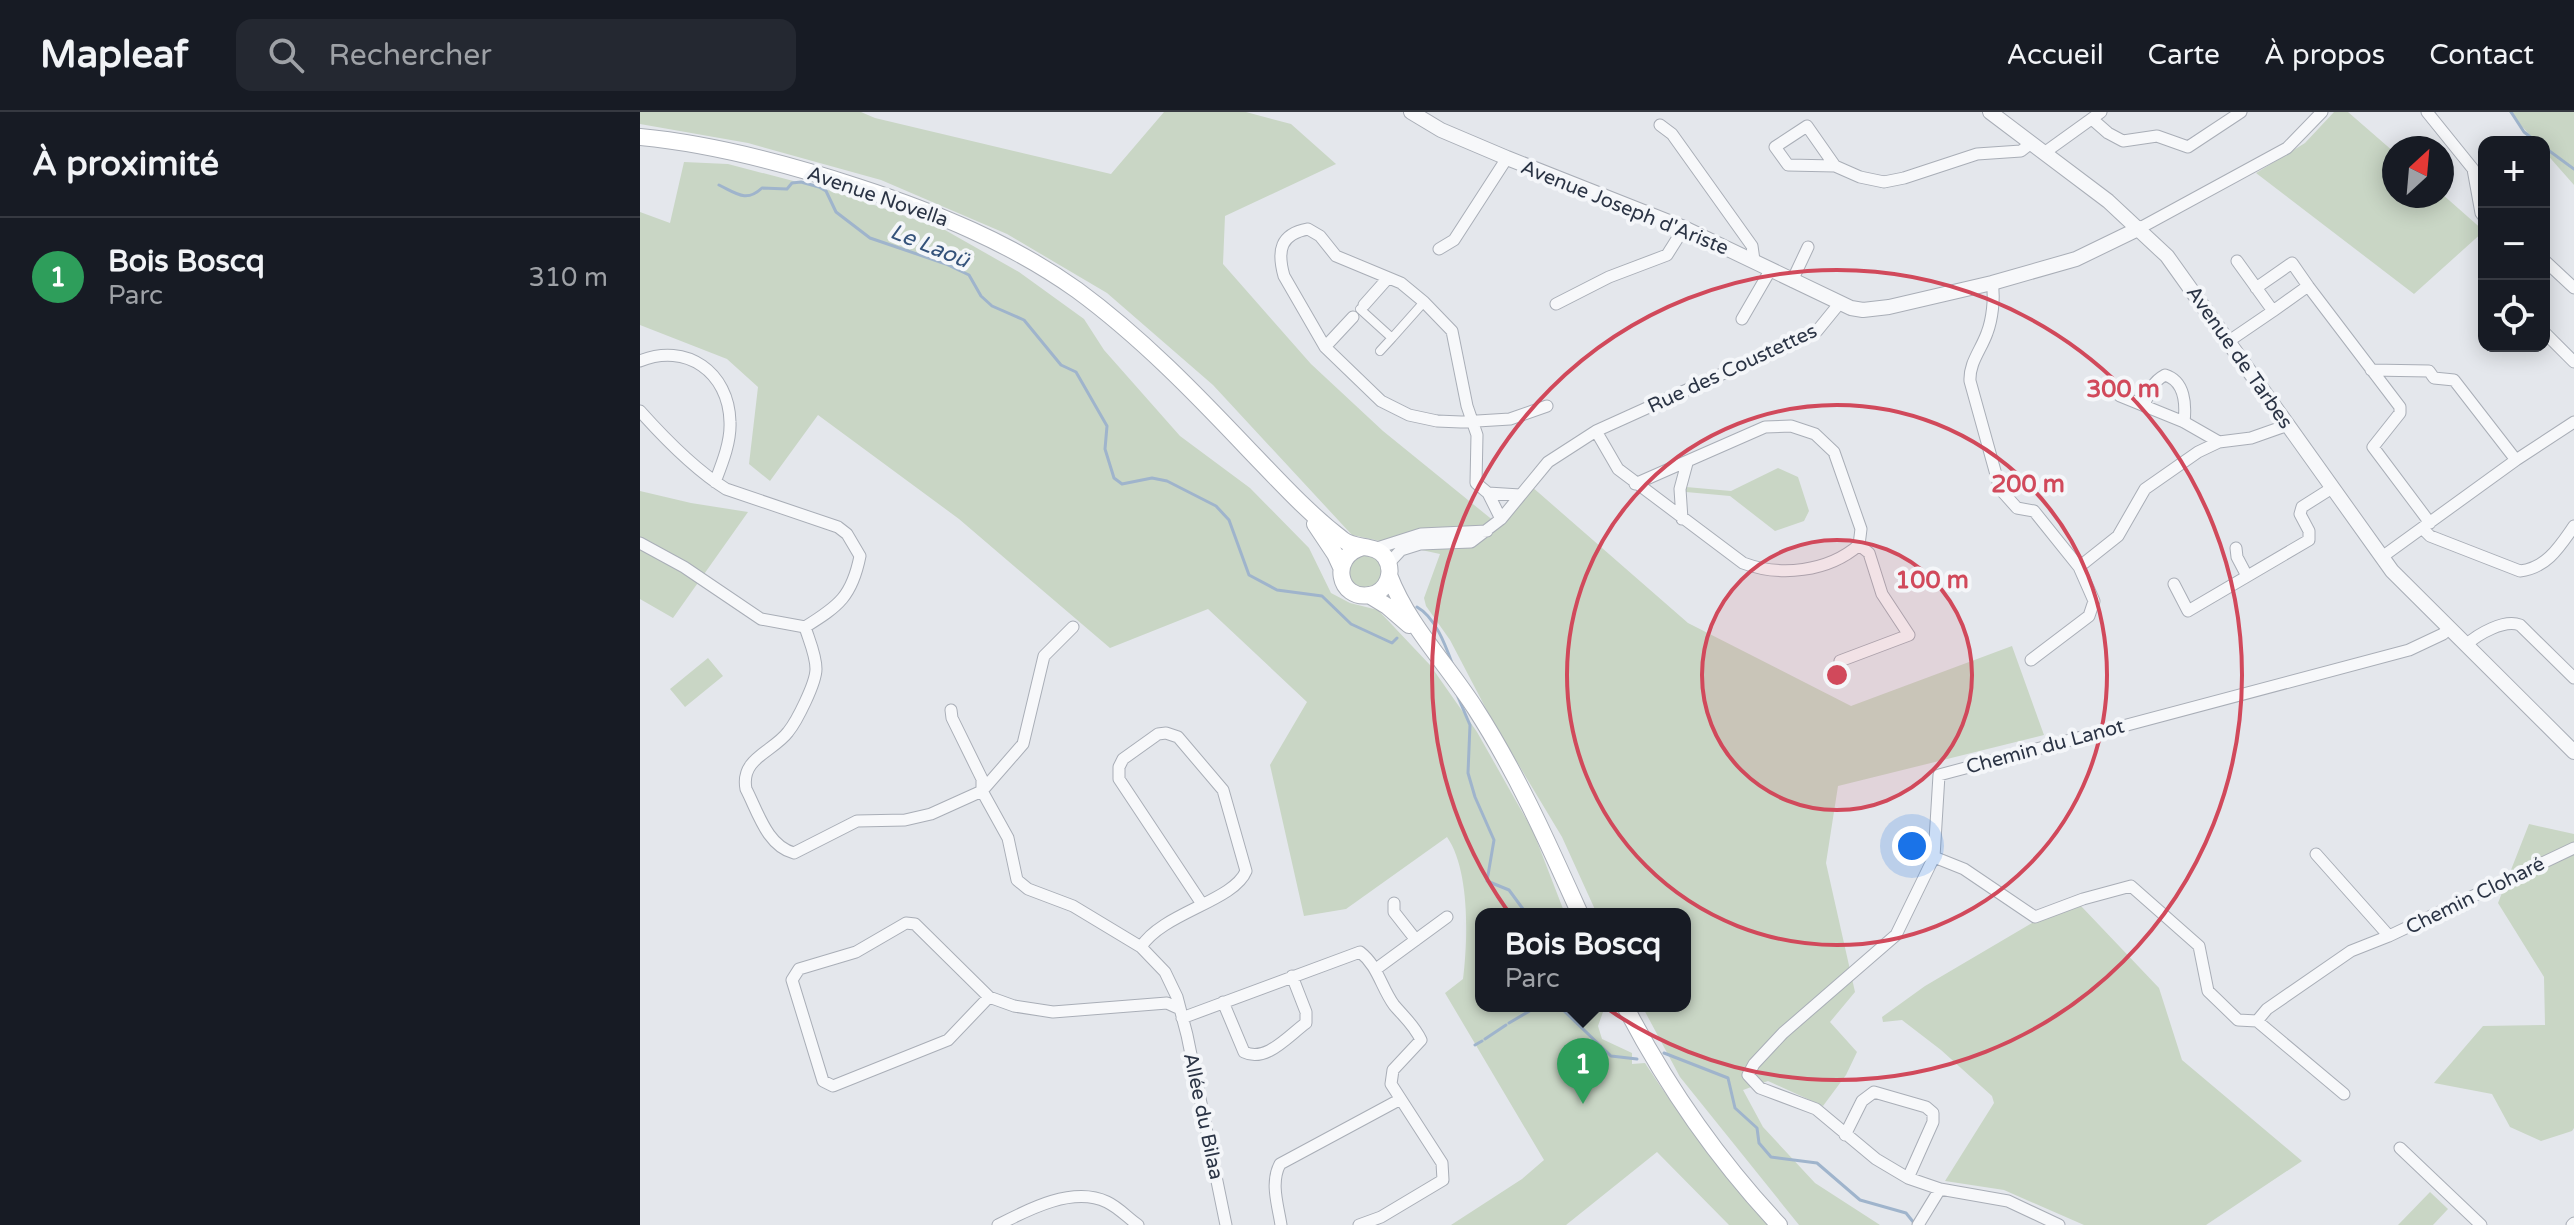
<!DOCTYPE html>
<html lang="fr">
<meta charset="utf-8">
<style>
body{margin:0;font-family:"Varela Round",sans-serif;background:#242831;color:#f1f3f6}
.controls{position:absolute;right:24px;top:24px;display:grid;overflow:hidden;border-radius:16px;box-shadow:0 4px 20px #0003}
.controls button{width:72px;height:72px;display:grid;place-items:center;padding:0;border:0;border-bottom:2px solid #363941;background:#171b24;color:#f1f3f6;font:40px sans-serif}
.compass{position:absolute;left:1742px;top:24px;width:72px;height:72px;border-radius:50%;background:#171b24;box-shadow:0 4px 20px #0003;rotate:26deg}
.you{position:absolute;left:1272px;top:734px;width:28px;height:28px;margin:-20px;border:6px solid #fff;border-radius:50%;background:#1a73e8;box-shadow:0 0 0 12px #1a73e833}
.badge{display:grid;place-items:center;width:52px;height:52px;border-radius:50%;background:#8c9099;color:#fff;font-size:26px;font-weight:700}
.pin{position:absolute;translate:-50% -66px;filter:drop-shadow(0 2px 4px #0008)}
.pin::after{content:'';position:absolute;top:42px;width:28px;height:24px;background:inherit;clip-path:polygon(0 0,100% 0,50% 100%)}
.popup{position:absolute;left:835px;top:796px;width:216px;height:104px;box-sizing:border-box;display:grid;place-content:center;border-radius:16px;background:#171b24;filter:drop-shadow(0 2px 6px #0005);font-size:26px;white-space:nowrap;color:#9ea1a6}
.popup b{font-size:30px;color:#f1f3f6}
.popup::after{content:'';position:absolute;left:50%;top:100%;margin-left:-16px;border:16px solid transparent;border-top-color:#171b24}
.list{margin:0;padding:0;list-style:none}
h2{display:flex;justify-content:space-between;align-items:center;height:104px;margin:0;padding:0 32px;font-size:34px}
h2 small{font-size:26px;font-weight:400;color:#9ea1a6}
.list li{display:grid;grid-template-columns:52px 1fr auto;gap:24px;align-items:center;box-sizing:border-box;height:120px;padding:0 32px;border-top:2px solid #363941}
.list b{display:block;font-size:30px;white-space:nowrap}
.list p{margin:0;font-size:26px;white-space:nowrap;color:#9ea1a6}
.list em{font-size:26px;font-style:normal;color:#9ea1a6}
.icon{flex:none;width:44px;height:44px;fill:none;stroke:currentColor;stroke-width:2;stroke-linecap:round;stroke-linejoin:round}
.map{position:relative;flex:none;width:1934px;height:1113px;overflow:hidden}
header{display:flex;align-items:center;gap:48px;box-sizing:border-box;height:112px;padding:0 40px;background:#171b24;border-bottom:2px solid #363941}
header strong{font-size:38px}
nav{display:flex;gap:44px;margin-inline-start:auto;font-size:28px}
.search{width:560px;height:72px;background:#242831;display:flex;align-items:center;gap:20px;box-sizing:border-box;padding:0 28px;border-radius:16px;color:#9ea1a6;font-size:30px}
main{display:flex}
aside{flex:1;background:#171b24}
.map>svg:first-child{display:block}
.green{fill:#c9d6c5}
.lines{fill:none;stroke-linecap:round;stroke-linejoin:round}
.stream{stroke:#9fb4cc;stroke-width:3}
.pedestrian-casing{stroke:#a9aeb7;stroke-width:10}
.minor-casing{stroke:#a9aeb7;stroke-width:13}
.tertiary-casing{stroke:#a9aeb7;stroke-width:16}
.secondary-casing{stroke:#a9aeb7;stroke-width:18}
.pedestrian{stroke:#f7f8fa;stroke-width:8}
.minor{stroke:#f7f8fa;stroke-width:11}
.tertiary{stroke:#f7f8fa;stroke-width:14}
.secondary{stroke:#fff;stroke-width:16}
.ring{fill:none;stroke:#d1495b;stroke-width:4}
.labels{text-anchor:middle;stroke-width:8;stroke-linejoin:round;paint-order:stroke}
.street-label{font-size:20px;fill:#2b3445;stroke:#f4f6f9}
.water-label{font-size:22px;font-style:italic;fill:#34527a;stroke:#f4f6f9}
.centre{fill:#d1495b;stroke:#f4f6f9;stroke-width:4}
.ring-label{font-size:24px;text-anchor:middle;font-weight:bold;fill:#d1495b;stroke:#f4f6f9;stroke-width:8;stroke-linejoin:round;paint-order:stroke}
</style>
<header>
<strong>Mapleaf</strong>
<div class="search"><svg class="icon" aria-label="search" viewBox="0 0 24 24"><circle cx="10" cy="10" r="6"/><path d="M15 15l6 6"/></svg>Rechercher</div>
<nav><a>Accueil</a><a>Carte</a><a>À propos</a><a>Contact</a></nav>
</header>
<main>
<aside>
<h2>À proximité<small></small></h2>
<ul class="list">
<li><span class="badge" style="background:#2e9e5b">1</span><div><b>Bois Boscq</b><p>Parc</p></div><em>310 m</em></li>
</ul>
</aside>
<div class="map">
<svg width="1934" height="1113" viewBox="0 0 1934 1113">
<rect width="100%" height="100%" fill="#e4e7ec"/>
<!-- green -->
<path class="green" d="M0,0H221L235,6L471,62L524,0H606L651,12L696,52L585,104L583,152L671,252L743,319L860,414L891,374L1048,511L1211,594L1372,534L1404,623L1198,674L1186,751L1215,880L1190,910L1217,940L1206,963L1183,994L1128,969L1103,978L1123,1015L1175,1071L1240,1113H1159L1040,965L1002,894H1045V802H957L922,725L853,610L810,528L786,494L784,486L800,442L712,423L573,273L467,181L367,122L241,68L108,31L0,12Z
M1694,0H1708L1754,40V84L1802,82L1844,119L1774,182L1616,61L1665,31Z
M1869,0H1934V73L1904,39V30H1896Z
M44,50L88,52L203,82L305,118L379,160L444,207L464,238L540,324L610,376L669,436L691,481L710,491L738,498L790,553L837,620L893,719L925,802H841V894H959L963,900L958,914L962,927L992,941V952L1005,951C1042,1008 1084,1061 1128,1113H1089L1017,1040L926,1113H811L882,1067L904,1048L805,881L823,867C828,828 830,758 807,725L706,797L664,804L630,653L667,590L568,497L470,536L319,407L178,303L130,369L109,352L118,275L87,247L0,213V100L30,111Z
M1138,356L1158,365L1169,399L1164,409L1135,419L1090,384L1046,380V375L1091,379Z
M0,379L51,391L108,400L33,506L0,487Z
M708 460a17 17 0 1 1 34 0a17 17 0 1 1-34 0Z
M68,546L83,564L45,595L30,577Z
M1889,712L1934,722V1016L1932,1019L1901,1029L1870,1015L1852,982L1794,971L1843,914L1905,913L1904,865L1858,791Z
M1441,794L1519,876L1542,948L1662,1049L1566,1113H1444L1364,1078L1305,1069L1354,991L1352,984L1301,938L1262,908L1243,910L1242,905L1285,874L1392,811Z
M1790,1080L1808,1097L1793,1113H1758Z"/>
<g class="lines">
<!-- stream -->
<path class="stream" d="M1871,0L1884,20L1897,30
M1904,35L1934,57
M79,73C96,81 106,91 122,76L147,77L152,71L161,70L179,75L186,79L196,100L230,126L306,152L329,163L341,184L352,194L384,208L421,253L436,260L467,314L465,337L474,366L482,372L512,366L527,369L576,394L589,408L609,463L637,478L682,484L711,512L752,531L757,526
M777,495C795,505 805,532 812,551
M818,585L830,613L828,661L835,685L854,728L847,769L869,778L883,797L882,802
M919,894L971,944L997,947
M896,896L898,894
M869,911L893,897
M845,927L866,913
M835,933L842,929
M1024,941L1088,966L1095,996L1117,1016L1119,1031L1131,1045L1177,1051L1220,1088L1266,1101L1274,1111"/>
<defs>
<path id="pedestrian" d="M720,197L752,226L784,190
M740,239L752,226"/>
<path id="minor" d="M1787,0L1833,57L1841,101L1844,105
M1452,7L1468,21L1483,29L1517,24L1548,35L1601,0
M1020,13L1032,22L1112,134L1114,148
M1404,41L1461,0
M1195,54L1167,14L1135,35L1148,53L1195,54L1220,65L1244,70L1264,66L1337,42L1381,39L1391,31
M1500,116L1647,36L1682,0
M799,137L814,128L867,46
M1904,148L1934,176
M1597,149L1633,199L1668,174L1652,151L1616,176
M1152,169L1168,135
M1352,171C1355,186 1352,208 1347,221C1341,238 1329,251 1330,269L1360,377L1377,396L1394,399L1439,455L1454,489L1449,504L1391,548
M1668,174L1760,295V301L1733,335L1790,411
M916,192L969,165L1027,143L1044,116
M724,193L748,166
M1102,207L1131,157
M1904,220L1934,250
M1589,229L1633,199
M685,235L713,205
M0,249C46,230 89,260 90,310C91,330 82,352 75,370
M1731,258L1789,259L1794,266L1814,268L1876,348
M1470,276L1480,284L1544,310L1579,330
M1504,294C1509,280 1512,270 1525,263C1545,269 1546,293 1544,310
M0,299C25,327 54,357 86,377L198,415L207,422L220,444C212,484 199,494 165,515L121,507L44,455L0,431
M956,319L978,357L1103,451C1140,465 1188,460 1219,433L1221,417L1194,340L1175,322L1151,314L1125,315L995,372
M848,381L880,383
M861,407L848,381L836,371L837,323L827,294L812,219L784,190L761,171L696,144L680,124L668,117C640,122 637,139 644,164L685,235L741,289L769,303L797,309L821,310L870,307L907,294
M1042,407L1040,377L1047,351
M1783,417L1790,424L1880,459C1907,456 1920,434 1934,414
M1596,436L1597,445L1607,464
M734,437L781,422L847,419
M1742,445L1876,348L1934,310
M748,452L761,438L780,432L831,430L861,407L908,350L956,319L1177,219L1199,192
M1439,455L1478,424L1505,377L1558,340L1579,330L1611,326L1648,313
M1534,472L1548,499L1669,428V419L1660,402L1662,395L1692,376
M165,515C169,528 176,543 176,557C176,571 157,609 148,620C133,640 100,646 106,677C118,700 127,734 154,741L217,709L265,708L291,702L342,679L383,632L404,544L433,515
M1826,533C1838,522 1864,507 1880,513L1934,566
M1200,549L1269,523L1242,482L1229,441L1219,433
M311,598L312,606L342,667V679L368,726L377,768L388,777L433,794L501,835L525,860L537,885L547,923L586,1113
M1676,742L1749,824L1934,736
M1294,745L1324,757L1395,805L1443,787L1491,774L1559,834L1568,879L1598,908L1617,909L1704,982
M754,791V800L776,828
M501,835C522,801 594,789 606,759L583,678L538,625L526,621L518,622L483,647L479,655V667L562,792
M736,857L807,805
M349,885L308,928L193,974L183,969L152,868L159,857L216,840L266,811L275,812L349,885L374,894L413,900L527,891L538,896
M583,890L604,940C626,951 648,924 666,911V900L652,864
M542,906L720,840C738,854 741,875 754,893C764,905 774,913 781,928L753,958L751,972L802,1051L803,1068L741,1105L719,1113
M1617,909L1627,897L1711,839L1749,824
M1205,1023L1222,989L1234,980L1286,995L1293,1001V1010L1268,1066
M1760,1036L1841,1113
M358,1113C389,1097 433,1074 467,1090C478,1095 488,1106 498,1113
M641,1113C638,1093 630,1071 640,1052L759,988
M1278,1113L1300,1077
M1419,1113L1368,1089L1300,1077L1268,1066L1236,1047L1176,997L1120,976L1108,963L1114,952L1143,921L1256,823L1294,745L1299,663L1769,538L1803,522L1808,517
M1932,1113L1934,1111"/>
<path id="tertiary" d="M771,0L801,18L867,46L1044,116L1211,196L1223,198L1249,195L1352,171L1436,147L1500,116
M1350,0L1468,89L1527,144L1752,459L1934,640"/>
<path id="secondary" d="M0,25C74,32 148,52 218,75C295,100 371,131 437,178C501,225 556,282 610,339C640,370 668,401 702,427C715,438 735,431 745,445C755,460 747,480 730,483C698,489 689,444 723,435
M675,412L695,442L701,455
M749,463C768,513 806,551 835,596C877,661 908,731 940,802
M729,483L747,494L769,513
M985,894C1026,973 1078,1048 1139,1113"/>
</defs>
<!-- pedestrian casing -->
<use href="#pedestrian" class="pedestrian-casing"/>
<!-- minor casing -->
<use href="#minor" class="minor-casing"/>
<!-- tertiary casing -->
<use href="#tertiary" class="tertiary-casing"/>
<!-- secondary casing -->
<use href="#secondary" class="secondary-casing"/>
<!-- pedestrian -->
<use href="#pedestrian" class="pedestrian"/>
<!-- minor -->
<use href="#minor" class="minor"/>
<!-- tertiary -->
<use href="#tertiary" class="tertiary"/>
<!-- secondary -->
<use href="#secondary" class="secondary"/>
</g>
<!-- distance rings -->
<circle cx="1197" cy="563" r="135" fill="#d1495b" fill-opacity=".12"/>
<g class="ring">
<circle cx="1197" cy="563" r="135"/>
<circle cx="1197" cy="563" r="270"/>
<circle cx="1197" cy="563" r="405"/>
</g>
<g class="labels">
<!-- street labels -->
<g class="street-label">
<text transform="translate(238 84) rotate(19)" y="7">Avenue Novella</text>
<text transform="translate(985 95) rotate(22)" y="7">Avenue Joseph d'Ariste</text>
<text transform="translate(1600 245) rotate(55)" y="7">Avenue de Tarbes</text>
<text transform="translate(1092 256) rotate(-25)" y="7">Rue des Coustettes</text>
<text transform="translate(1405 634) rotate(-15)" y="7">Chemin du Lanot</text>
<text transform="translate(1835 783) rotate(-26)" y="7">Chemin Cloharé</text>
<text transform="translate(564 1004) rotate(78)" y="7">Allée du Bilaa</text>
</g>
<!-- water labels -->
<g class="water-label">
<text transform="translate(290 133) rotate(22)" y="8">Le Laoü</text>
</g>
</g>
<circle cx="1197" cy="563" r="12" class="centre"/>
<g class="ring-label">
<text x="1483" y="285">300 m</text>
<text x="1388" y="380">200 m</text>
<text x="1292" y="476">100 m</text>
</g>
</svg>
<div class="controls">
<button>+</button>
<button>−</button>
<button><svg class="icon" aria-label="locate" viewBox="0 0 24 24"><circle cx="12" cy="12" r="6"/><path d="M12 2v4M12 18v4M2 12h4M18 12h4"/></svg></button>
</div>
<svg class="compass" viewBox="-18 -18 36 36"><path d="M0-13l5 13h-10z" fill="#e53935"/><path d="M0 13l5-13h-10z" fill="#9ea1a6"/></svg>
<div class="you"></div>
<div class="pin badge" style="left:943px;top:992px;background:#2e9e5b">1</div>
<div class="popup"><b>Bois Boscq</b>Parc</div>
</div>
</main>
